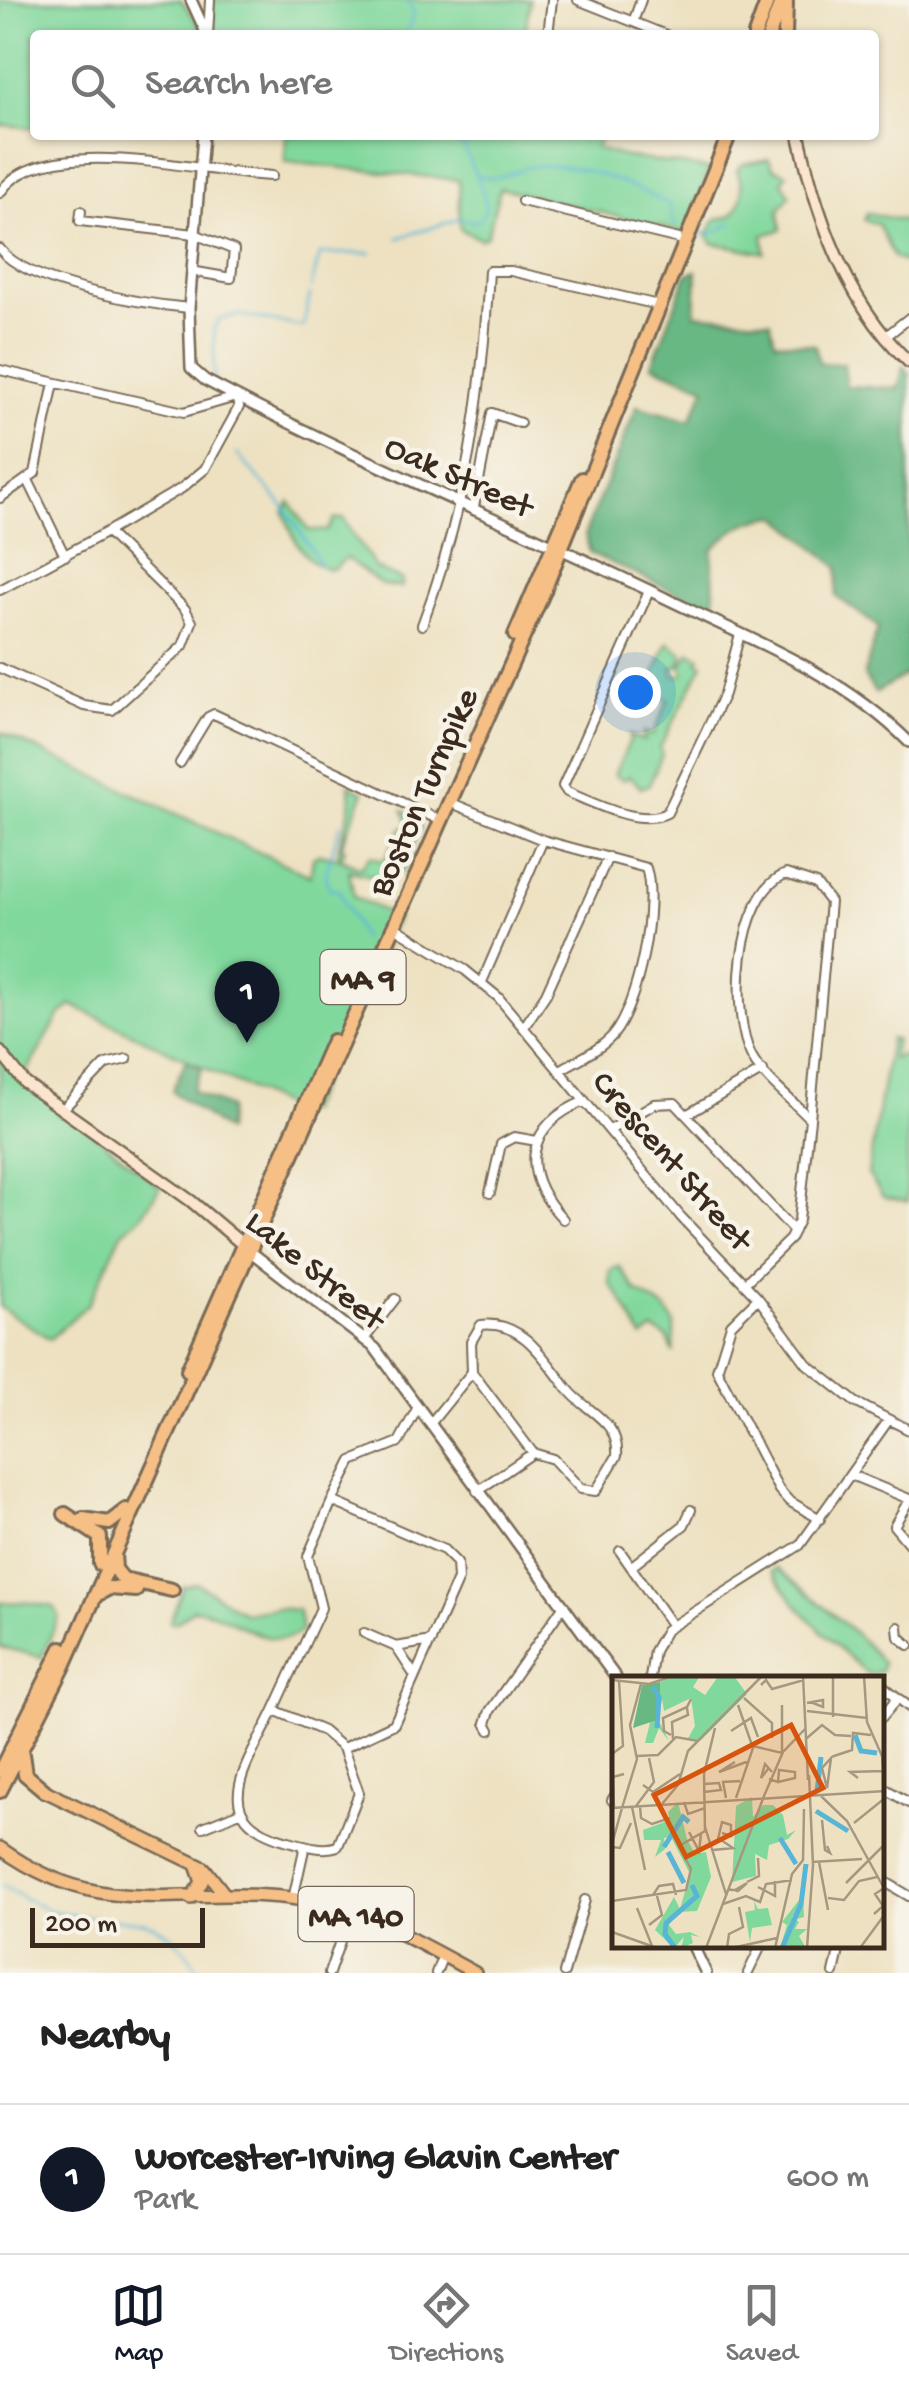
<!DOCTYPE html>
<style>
body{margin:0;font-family:"Gochi Hand",sans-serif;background:#f2f2f2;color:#222}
.scale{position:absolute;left:30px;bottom:25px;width:175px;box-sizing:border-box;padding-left:10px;border:5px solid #3b2a1e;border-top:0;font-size:28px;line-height:35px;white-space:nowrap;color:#3b2a1e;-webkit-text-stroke:8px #f7f3e8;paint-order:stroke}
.you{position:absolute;left:635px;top:692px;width:35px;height:35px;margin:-25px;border:8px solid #fff;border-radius:50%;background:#1a73e8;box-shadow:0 0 0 15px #1a73e833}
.badge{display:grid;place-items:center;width:65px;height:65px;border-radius:50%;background:#111827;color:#fff;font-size:32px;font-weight:700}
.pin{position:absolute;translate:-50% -82px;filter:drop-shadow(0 2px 5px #0008)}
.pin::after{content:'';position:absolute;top:52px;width:35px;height:30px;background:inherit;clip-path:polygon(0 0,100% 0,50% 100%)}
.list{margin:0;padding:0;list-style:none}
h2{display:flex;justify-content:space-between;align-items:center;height:130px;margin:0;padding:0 40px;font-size:42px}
h2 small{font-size:32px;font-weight:400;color:#767676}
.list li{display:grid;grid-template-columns:65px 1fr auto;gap:30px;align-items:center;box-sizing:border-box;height:150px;padding:0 40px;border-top:2px solid #e0e0e0}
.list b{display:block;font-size:38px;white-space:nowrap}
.list p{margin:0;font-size:32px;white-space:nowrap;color:#767676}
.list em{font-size:32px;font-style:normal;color:#767676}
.icon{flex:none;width:55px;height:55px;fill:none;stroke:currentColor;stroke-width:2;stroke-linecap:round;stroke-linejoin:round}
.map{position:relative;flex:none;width:909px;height:1973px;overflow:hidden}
.search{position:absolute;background:#fff;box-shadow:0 2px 8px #0004;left:30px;right:30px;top:30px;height:110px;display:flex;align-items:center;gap:25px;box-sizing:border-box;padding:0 35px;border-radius:10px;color:#767676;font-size:38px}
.sheet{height:280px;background:#fff}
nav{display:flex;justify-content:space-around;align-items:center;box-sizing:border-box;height:140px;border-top:2px solid #e0e0e0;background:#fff;font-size:28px;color:#767676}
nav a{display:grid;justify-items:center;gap:5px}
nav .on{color:#111827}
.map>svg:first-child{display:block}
.green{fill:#81d89d;stroke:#5e815e;stroke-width:2.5}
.forest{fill:#68b884;stroke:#527151;stroke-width:2.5}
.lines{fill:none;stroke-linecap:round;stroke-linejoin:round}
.stream{stroke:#58b5d6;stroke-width:2.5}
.minor-casing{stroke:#796a57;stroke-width:12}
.tertiary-casing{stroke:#796a57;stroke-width:14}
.secondary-casing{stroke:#796a57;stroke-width:15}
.primary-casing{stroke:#796a57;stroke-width:16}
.trunk-casing{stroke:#796a57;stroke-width:18}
.minor{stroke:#fff;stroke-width:8}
.tertiary{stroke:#fff;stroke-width:9}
.secondary{stroke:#fbe5cf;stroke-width:10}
.primary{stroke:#f5bf86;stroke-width:11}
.trunk{stroke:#f5bf86;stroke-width:12}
.labels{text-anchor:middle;stroke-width:9;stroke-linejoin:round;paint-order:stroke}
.shield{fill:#f7f3e8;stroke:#73665b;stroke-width:2.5}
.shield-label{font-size:32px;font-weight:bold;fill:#3b2a1e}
.street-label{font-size:35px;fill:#3b2a1e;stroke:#f7f3e8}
.inset-river{fill:none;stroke:#58b5d6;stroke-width:5}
.inset-road{fill:none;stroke:#a69880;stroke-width:2.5}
.view{fill:#d7540e;fill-opacity:0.15;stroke:#d7540e;stroke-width:5}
.inset-edge{fill:none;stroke:#3b2a1e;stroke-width:5}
</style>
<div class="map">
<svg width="909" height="1973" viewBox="0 0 909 1973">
<rect width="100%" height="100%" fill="#f7f3e8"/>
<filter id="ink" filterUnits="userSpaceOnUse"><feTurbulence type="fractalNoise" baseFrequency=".01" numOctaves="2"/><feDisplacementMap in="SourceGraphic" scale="20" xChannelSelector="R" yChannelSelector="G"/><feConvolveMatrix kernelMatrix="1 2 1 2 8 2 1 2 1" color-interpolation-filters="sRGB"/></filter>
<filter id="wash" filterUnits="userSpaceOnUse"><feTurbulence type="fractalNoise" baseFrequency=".0048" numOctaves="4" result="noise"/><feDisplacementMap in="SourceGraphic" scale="40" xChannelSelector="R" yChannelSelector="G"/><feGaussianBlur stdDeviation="2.25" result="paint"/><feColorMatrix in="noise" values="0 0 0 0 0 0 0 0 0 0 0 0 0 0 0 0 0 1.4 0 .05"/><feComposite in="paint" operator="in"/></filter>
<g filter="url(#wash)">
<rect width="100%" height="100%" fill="#ede1c1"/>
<!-- green -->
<path class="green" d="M0,0H181L201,28L213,29L212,0H530L525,35H35V128L0,125Z
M286,135H601L596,148C624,160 676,162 709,169L686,233L500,188L487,236L481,239L460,229L459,180L285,162Z
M769,159L773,168L787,174L782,182L790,195L779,210L781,230L763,235L765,253L712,243L707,235L716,219L731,216C745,202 744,188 737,170L743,164Z
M867,213L909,222V264L894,258L878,224L864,220Z
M290,502L308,530L327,531L334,519L344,518C351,538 366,547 374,567L402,580V587L382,585L346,558L333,569C305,568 292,536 284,512Z
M668,642L683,654L680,665L672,668L675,676L684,674L682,664L690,652L700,657L698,662L703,664L660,748L662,755L649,785L641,788L630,776L624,780L614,775L631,738L628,735L645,741L643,732L653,735L668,700L659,695L662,688L652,679Z
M0,732L310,876L313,858L320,854L338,858C339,831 356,810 349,785L364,792L341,846L345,849L341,859L360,868L370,856L384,861L401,829L409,825L403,810L416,816L421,828L403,872L376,877L349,871L354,897L397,917L307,1112L287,1107L72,1005L59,1016L24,1077L160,1187L143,1214L122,1233L89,1303L50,1339L0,1307Z
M890,1039L896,1040L893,1059L909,1052L907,1202L883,1197L868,1174Z
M619,1266L636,1291L666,1309L674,1323V1353L667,1337L653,1330L643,1338C631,1321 626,1301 610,1284V1270Z
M777,1568L854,1632L883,1663L880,1672L867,1674C834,1643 795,1610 772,1571Z
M197,1583L244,1613L275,1608L298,1610L302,1631C268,1657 228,1609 193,1609L177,1622H170L183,1587Z
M25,1602L54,1607L59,1616L42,1657L0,1647V1603Z"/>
<!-- forest -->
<path class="forest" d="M697,271L695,314L770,321L775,341L815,345L819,363L844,364L846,386L899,388L903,366L909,372V679L905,675L875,693L864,675L878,627L836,596L838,567L778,516C750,518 730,529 712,551L715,610L590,553L585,534L637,406L690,421L706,387L652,365L687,274Z
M186,1060L202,1068L192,1091L229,1108L226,1131L172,1091Z"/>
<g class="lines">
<!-- stream -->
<path class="stream" d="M405,35L414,13L407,0
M477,175C503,184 511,168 536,166C579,161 633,186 670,205L673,222L678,224
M700,233L710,235L731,223
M398,238L462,218L476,222L485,212C488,188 470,170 465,148L449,135
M311,287L320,254L371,253
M214,380V328L219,319L241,315L303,327L310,295
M237,454L285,508L322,567
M340,825L325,877L330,889H338L362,938
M393,982L404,997
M0,1885C18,1894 38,1908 57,1912C125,1929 159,1900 200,1973"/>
</g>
</g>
<g filter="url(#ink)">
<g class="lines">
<defs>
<path id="minor" d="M578,0L666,35
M633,22L641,0
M208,35L210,0
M548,35L552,0
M0,193C40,129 207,174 272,176
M522,201L679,239
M81,211L80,221L195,234L234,250L231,278L191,271
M0,249C27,285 144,304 189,308
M885,337L909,318
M0,370L184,412L236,397L239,407L205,469L182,488L107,532
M29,482L65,556
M0,498L35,473L54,383
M474,507L492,413L520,423
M0,590L107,532L185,609L192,622L183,646L112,710L84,706L0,668
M649,591L563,786L567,792C594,803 639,827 667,813L724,694L740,634
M422,625C467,506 482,397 489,271H511L654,304
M180,763L208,717L214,714L435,818
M449,802L543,840L646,868C658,905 638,1005 613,1035C600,1050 577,1060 560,1070
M393,926L465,970L498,997L681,1217L758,1298L807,1364L855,1402L909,1430
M482,982L543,840
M524,1027L546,994L608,857
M62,1110L106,1064L127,1059
M688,1114L763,1070
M610,1130L654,1104L675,1103L794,1231
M490,1193L501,1144L514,1137L537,1141
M563,1219C519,1172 525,1125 585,1101
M745,1283L790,1239L799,1220L810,1119C792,1100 765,1080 752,1057C730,1016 735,894 786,874L816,884L830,902L810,1119
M758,1298L731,1325L717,1370L779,1490L789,1501L820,1519
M481,1325C523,1320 545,1360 567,1388C585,1412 620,1420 617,1456L596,1491L581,1489L553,1459L533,1453L472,1372L471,1342Z
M365,1338L395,1299
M430,1424L472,1372
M851,1475L909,1499
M477,1491L533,1453
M909,1500L894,1526L909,1544
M332,1501L308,1556L321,1608L274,1710L323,1731L343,1748L394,1724L458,1579L457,1563L444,1550L332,1501L352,1461L399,1442L418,1407
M620,1551L672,1626
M632,1566L684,1525L691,1510
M898,1627L899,1637L909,1645
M364,1633L396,1647L431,1641
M396,1647L415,1676
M650,1678L654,1651L666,1630L800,1545L888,1421
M882,1685L909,1707
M274,1710C250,1762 203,1817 285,1840C301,1844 321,1852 338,1846L359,1793L343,1748
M882,1717L898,1698
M490,1730L486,1723L490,1711L564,1605
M882,1787L909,1803
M612,1800L614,1797
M203,1827L240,1812
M882,1880L909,1896
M293,1899L305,1845
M329,1973L350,1912
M436,1973L443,1955
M564,1973L585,1900
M748,1973L761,1946
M834,1973L840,1946"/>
<path id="tertiary" d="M191,0L207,35
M203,135L189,308L191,368L205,380C354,459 509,523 661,596C749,639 839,672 909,742
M251,1252L375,1348L616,1678
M693,1946L706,1973"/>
<path id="secondary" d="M799,135C816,215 848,305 909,362
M0,1052L25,1083L191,1201L248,1249"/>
<path id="primary" d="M45,1791L204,1868L225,1895
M0,1848C104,1923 177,1885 290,1898C358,1906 416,1941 475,1973
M191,1898L202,1882L196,1865"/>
<path id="trunk" d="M755,35L768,0
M769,35L782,0
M785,35L786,3
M515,635L582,479
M188,1370L333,1041
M65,1514L100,1537V1564
M83,1519L109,1523L126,1510
M114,1554L115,1569L123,1579L172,1590
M96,1595L109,1588L136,1590
M22,1754L25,1774L45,1791
M0,1771L62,1648
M0,1791L63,1668L543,593L729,135"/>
</defs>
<!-- minor casing -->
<use href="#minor" class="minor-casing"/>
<!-- tertiary casing -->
<use href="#tertiary" class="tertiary-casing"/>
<!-- secondary casing -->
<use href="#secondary" class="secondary-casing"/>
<!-- primary casing -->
<use href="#primary" class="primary-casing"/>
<!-- trunk casing -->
<use href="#trunk" class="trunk-casing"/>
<!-- minor -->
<use href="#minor" class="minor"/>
<!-- tertiary -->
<use href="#tertiary" class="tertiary"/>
<!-- secondary -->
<use href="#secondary" class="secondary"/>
<!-- primary -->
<use href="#primary" class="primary"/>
<!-- trunk -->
<use href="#trunk" class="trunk"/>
</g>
</g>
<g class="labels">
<!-- shield labels -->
<g class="shield">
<rect x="320.5" y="950" width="85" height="54" rx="8"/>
<rect x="298.5" y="1887" width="115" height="54" rx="8"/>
</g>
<g class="shield-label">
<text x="363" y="988">MA 9</text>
<text x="356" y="1925">MA 140</text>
</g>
<!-- street labels -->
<g class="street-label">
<text transform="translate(460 474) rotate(24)" y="12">Oak Street</text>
<text transform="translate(421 791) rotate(-66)" y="12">Boston Turnpike</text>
<text transform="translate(674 1159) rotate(49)" y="12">Crescent Street</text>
<text transform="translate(317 1268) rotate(39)" y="12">Lake Street</text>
</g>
</g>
<!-- overview -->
<g transform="translate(612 1676)">
<rect width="272" height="272" fill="#ede1c1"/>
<path d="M64,0H88L81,11L93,19L105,2L122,0L135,18L89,64H75L83,50L79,22L52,35L50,23L45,50L48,47L57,65L47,52L41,67H33L48,6ZM140,121L141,141L151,129H161L171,139L175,159L184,154L176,163L157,169L155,184L143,178L144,200L120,206L124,130ZM66,126L75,163L83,178L94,176L99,201L85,235L66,236L57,249L64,258L78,256L88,261L79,259L81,267L69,272L72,261L62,272L43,254L62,221L68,233L78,198L59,161L52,162L53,173L43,181L49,164H32L31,154L58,144L56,136ZM191,219L192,241L185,243L187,234L180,241L187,246L183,253H195L187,260L194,272H168L175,249L170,246ZM142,225L146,233L156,232L160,249L140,252L138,266L133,236L143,234Z" fill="#81d89d"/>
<path d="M48,6V43L21,52L30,9Z" fill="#68b884"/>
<path class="inset-river" d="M41,11L47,21L45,52M243,59L249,75L265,77M205,116L209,81M204,135L236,155M168,162L184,188M52,171L71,141L77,146M56,176L72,207M63,272L53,258L54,247L85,220L80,209M170,272L189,228L194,188"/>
<path class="inset-road" d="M191,0L196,104M252,0L255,46L270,80L273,112M0,4L37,8L61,0M149,9L154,4L160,13L192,4M132,22L160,47V62M195,27L211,24V31L201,27M195,35L255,42M221,41V0M119,55L139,42L146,61M59,59L52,55L51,42L75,31L79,23M195,62L210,49L223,59L239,60M61,63L60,46L76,39L75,32M141,70L170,77V29M0,78L11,70L7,5M25,80L46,79L64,61L86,65M219,82L215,112L210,92L220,81L222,80L240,74L241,57L259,59M123,86L107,96L137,85M156,93L149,102L153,88L160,96M246,102L238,96L271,95M157,103L166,106L167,94L183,96V102L166,106M92,108L107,107L109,114L92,116M31,109L41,116L68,98M152,120L171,76L193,53M209,120L235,145L273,214M114,122L111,106L128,105M124,122L141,72L126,29M72,126L76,138L93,132M50,128L66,109L76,75L150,0M24,130L42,106L37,82M28,130L29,142L40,148L58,142M20,131L33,194M0,132L273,115M2,132L1,101L12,98M10,132L25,83L18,49L29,8M0,133V166M210,144L213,174L218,177L215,170M242,147L273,122M93,151L114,218M77,156L87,175L89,158M106,163L110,146L119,149V160L110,157M0,168L10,132M0,171L8,172L19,147M101,174L121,172L106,162M200,186L250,183M207,186L216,234M135,206L147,200L146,182M234,207L273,168M146,211L163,220V205M116,213L120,214H123L125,215H126L135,207L123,214M41,219L47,210L61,208L64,219M216,222L232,224L247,205L265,201M0,225L74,214L79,193L67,170L93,155L92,98L103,52M111,228L134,220L148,226L154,208L180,204M25,232L40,270M262,238L271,230L263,218L272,212M37,249L50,239L45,220M0,256L45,272M94,272L152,120M115,272L117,258L131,251L127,231M120,272L165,262M163,272L180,198L191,184L192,133M195,272L201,189L197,99M248,272L273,238"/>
<path class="view" d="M179,49L211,112L74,181L42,119Z"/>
<rect width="272" height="272" class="inset-edge"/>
</g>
</svg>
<div class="scale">200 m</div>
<div class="you"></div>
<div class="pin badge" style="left:247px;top:1043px">1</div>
<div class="search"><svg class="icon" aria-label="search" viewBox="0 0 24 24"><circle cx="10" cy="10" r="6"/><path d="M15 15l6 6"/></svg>Search here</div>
</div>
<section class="sheet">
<h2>Nearby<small></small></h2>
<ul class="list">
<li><span class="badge">1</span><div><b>Worcester-Irving Glavin Center</b><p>Park</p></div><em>600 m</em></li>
</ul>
</section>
<nav>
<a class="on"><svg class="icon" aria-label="map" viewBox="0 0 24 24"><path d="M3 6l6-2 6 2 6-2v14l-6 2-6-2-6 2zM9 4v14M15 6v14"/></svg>Map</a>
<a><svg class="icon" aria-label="directions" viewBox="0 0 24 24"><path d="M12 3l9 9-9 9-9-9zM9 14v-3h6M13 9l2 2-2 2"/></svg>Directions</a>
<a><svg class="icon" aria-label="saved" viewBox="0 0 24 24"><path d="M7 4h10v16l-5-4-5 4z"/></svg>Saved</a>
</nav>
